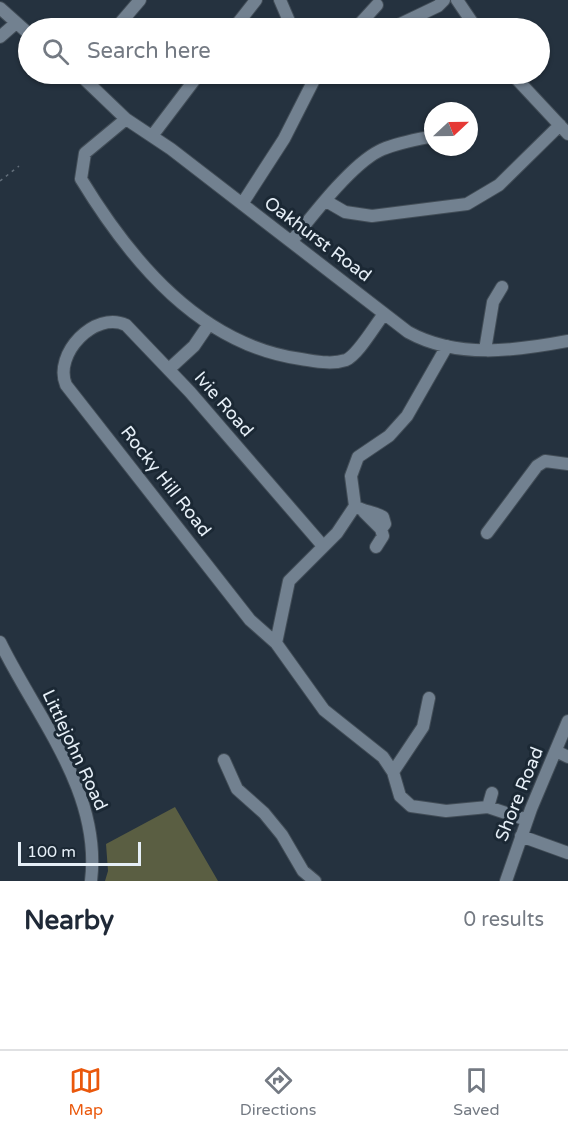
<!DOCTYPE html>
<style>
body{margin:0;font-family:"Varela Round",sans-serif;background:#f6f6f7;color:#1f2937}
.compass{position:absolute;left:424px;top:102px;width:54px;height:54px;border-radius:50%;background:#fff;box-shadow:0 2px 4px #0004;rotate:68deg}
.scale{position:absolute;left:18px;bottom:15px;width:123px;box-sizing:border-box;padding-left:6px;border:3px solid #e6eff7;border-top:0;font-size:16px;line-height:21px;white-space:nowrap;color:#e6eff7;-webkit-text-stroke:4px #1b2834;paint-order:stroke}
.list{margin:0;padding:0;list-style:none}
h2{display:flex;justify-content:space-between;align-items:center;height:78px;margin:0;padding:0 24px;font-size:26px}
h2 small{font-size:20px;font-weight:400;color:#747a83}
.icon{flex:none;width:33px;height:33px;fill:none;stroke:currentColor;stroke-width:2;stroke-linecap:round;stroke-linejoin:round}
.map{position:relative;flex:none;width:568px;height:881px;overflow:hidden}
.search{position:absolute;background:#fff;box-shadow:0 2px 4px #0004;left:18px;right:18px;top:18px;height:66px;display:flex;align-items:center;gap:15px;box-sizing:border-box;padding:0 21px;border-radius:33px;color:#747a83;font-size:22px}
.sheet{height:168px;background:#fff}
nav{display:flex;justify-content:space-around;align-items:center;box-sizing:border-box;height:84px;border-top:2px solid #e0e1e3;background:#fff;font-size:16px;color:#747a83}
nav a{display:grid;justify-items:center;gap:3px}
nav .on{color:#ea580c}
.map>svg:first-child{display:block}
.green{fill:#5a5e42}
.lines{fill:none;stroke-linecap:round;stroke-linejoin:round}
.minor-casing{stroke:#424d57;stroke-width:14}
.path{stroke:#626e7a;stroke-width:1.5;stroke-dasharray:3 4.5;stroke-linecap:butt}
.minor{stroke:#728190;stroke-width:12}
.labels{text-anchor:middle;stroke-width:6;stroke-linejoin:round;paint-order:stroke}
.street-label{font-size:18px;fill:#e6eff7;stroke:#1b2834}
</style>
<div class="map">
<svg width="568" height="881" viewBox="0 0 568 881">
<rect width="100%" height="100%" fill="#25323f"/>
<!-- green -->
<path class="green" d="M175,807L218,881H105L108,871L106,844Z"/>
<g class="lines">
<defs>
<path id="minor" d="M280,0L292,28
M457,0L476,28
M0,8L28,33
M358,26L391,28
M116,28L140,0
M234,28L256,0
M356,28L377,5
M392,28L438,6L444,0
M0,37L16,23
M79,74L126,119L171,149L408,332C457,359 515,351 568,341
M512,74L568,134
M126,119L85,153L81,179C131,261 200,345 301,359C315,361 331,365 346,360C358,355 375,325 384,314
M152,136L199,74
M326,201L345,212L372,216L467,204L499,185L560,125
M242,204L284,139L317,74
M292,241C312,216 351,165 379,151C395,143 416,140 433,136
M447,346L407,416L389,436L358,457L351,476L355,506L337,533L289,581L276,643L324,710L383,757L393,772L400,796L411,806L446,811L488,807L527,820
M485,350L493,302L502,287
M169,369L194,346L209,324
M355,506C364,512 373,511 383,517L385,524L381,529L364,512
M487,533L537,466L545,461L568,464
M376,547L383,536L381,529
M0,642C37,718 102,792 91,881
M276,643L250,620L66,385C53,354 95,310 126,325L190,392L323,546
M556,751L568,757
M224,760L237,789L264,813L282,835L303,871L315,881
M393,772L423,727L429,698
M488,807L492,793
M521,836L568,853
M506,881L531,809L568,721"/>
</defs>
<!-- minor casing -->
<use href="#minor" class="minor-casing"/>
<!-- path -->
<path class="path" d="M0,181L19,166"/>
<!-- minor -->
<use href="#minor" class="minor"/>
</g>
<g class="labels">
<!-- street labels -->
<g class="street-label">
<text transform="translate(318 239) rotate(37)" y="6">Oakhurst Road</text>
<text transform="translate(224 404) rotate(49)" y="6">Ivie Road</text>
<text transform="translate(166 481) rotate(52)" y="6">Rocky Hill Road</text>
<text transform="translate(75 750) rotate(65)" y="6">Littlejohn Road</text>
<text transform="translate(519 794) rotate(-68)" y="6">Shore Road</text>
</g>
</g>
</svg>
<svg class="compass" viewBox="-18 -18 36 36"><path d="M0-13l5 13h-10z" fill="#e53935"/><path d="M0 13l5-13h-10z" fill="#747a83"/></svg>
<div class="scale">100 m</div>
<div class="search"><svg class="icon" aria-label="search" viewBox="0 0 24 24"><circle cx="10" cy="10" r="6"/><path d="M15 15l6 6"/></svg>Search here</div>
</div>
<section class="sheet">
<h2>Nearby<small>0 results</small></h2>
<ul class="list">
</ul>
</section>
<nav>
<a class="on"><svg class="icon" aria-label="map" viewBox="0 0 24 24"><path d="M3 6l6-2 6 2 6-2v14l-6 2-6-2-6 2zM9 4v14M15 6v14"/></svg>Map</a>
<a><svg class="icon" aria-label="directions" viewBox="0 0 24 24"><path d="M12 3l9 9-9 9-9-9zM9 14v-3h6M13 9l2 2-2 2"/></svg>Directions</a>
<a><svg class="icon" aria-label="saved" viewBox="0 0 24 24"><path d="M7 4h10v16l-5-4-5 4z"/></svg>Saved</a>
</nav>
